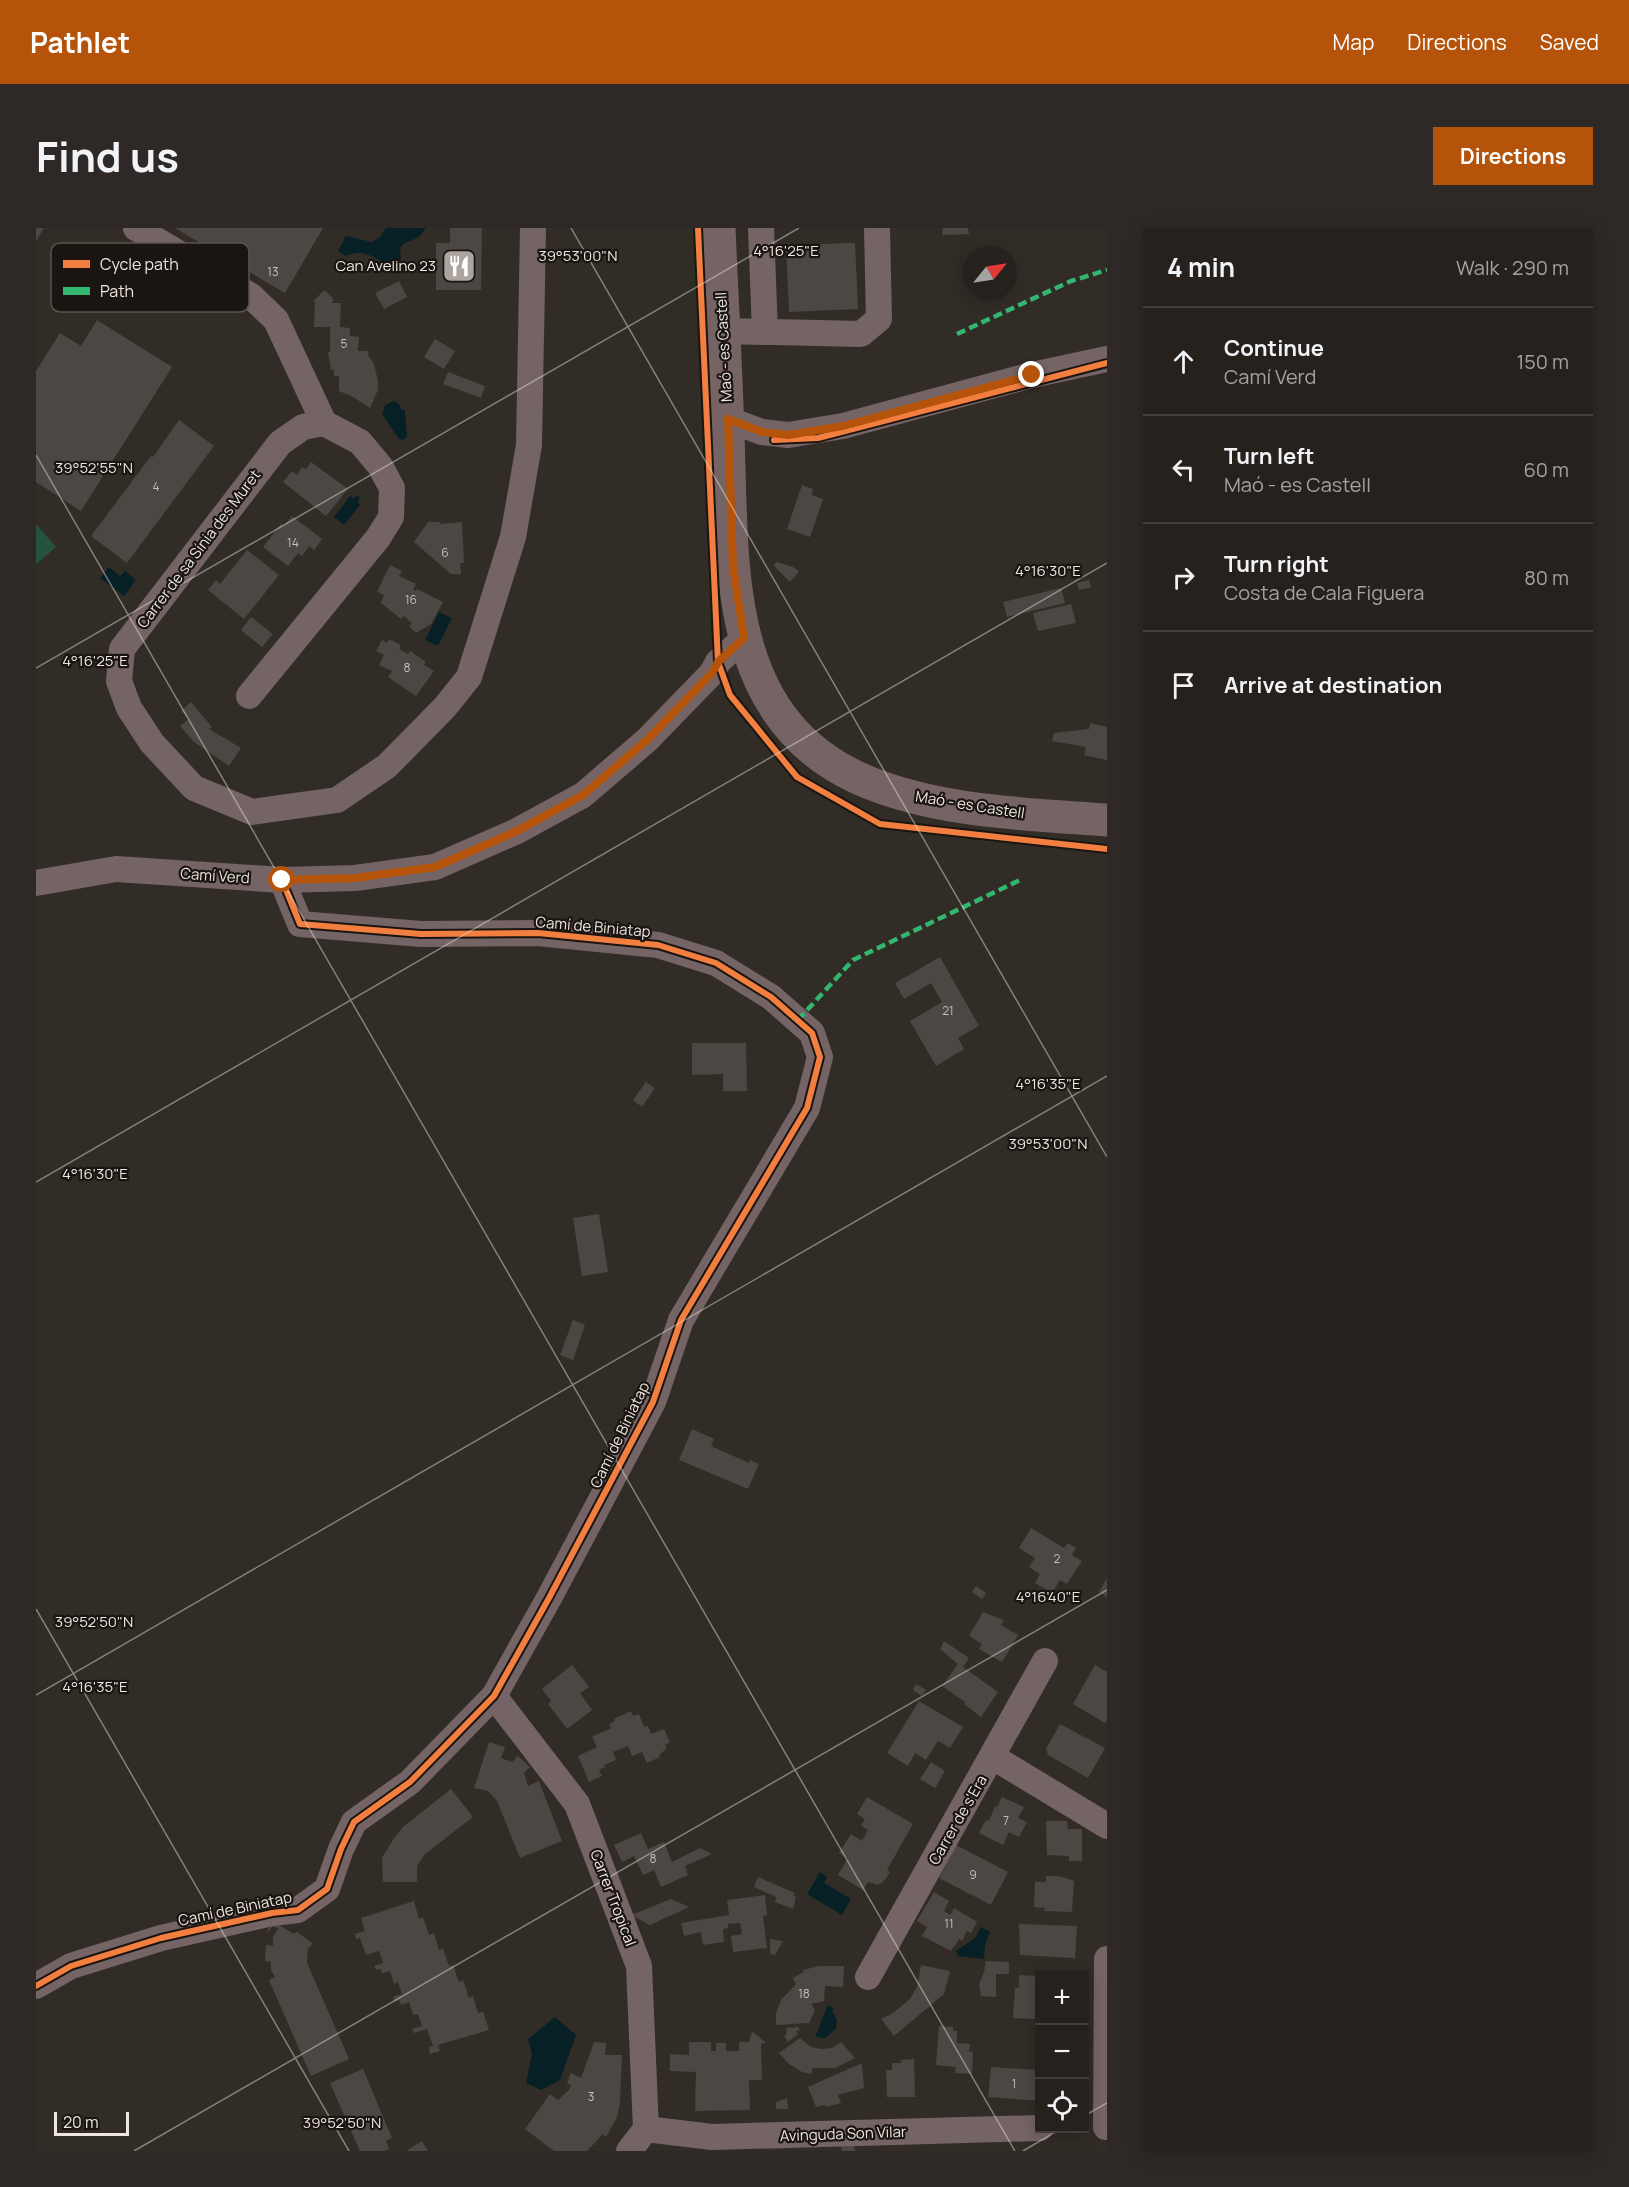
<!DOCTYPE html>
<meta charset="utf-8">
<style>
body{margin:0;font-family:Manrope,sans-serif;background:#2e2926;color:#f1f3f6}
.controls{position:absolute;right:18px;bottom:18px;display:grid;overflow:hidden;border-radius:0px;box-shadow:0 3px 15px #0003}
.controls button{width:54px;height:54px;display:grid;place-items:center;padding:0;border:0;border-bottom:2px solid #423e3b;background:#26211d;color:#f1f3f6;font:30px sans-serif}
.compass{position:absolute;left:927px;top:18px;width:54px;height:54px;border-radius:50%;background:#26211d;box-shadow:0 3px 15px #0003;rotate:60deg}
.scale{position:absolute;left:18px;bottom:15px;width:75px;box-sizing:border-box;padding-left:6px;border:3px solid #eee6e0;border-top:0;font-size:16px;line-height:21px;white-space:nowrap;color:#eee6e0;-webkit-text-stroke:4px #1a1511;paint-order:stroke}
.stop{position:absolute;width:18px;height:18px;margin:-14px;border:4px solid #b45309;border-radius:50%;background:#fff}
.stop.end{background:#b45309;border-color:#fff;box-shadow:0 2px 6px #0008}
.list{margin:0;padding:0;list-style:none}
h2{display:flex;justify-content:space-between;align-items:center;height:78px;margin:0;padding:0 24px;font-size:26px}
h2 small{font-size:20px;font-weight:400;color:#a4a3a4}
.list li{display:grid;grid-template-columns:39px 1fr auto;gap:18px;align-items:center;box-sizing:border-box;height:108px;padding:0 24px;border-top:2px solid #423e3b}
.list b{display:block;font-size:22px;white-space:nowrap}
.list p{margin:0;font-size:20px;white-space:nowrap;color:#a4a3a4}
.list em{font-size:20px;font-style:normal;color:#a4a3a4}
.icon{flex:none;width:33px;height:33px;fill:none;stroke:currentColor;stroke-width:2;stroke-linecap:round;stroke-linejoin:round}
.map{position:relative;flex:none;width:1071px;height:1923px;overflow:hidden;border-radius:0px}
header{display:flex;align-items:center;gap:36px;box-sizing:border-box;height:84px;padding:0 30px;background:#b45309;color:#fff}
header strong{font-size:28px}
nav{display:flex;gap:33px;margin-inline-start:auto;font-size:21px}
.intro{display:flex;align-items:center;justify-content:space-between;box-sizing:border-box;height:144px;padding:0 36px}
h1{margin:0;font-size:42px}
.button{padding:15px 27px;border-radius:0px;background:#b45309;color:#fff;font-size:21px;font-weight:700}
main{display:flex;gap:36px;padding:0 36px}
aside{flex:1;background:#26211d;border-radius:0px;box-shadow:0 3px 15px #0003}
.map>svg:first-child{display:block}
.green{fill:#24543d}
.water{fill:#062026}
.building{fill:#4c4742}
.lines{fill:none;stroke-linecap:round;stroke-linejoin:round}
.minor{stroke:#756465;stroke-width:26}
.major{stroke:#766363;stroke-width:33}
.quiet{stroke:#33b770;stroke-width:4.5;stroke-dasharray:9 4.5;stroke-linecap:butt}
.cycleway-casing{stroke:#1a1511;stroke-width:10}
.cycleway{stroke:#f27e40;stroke-width:6}
.route{stroke:#b45309;stroke-width:8}
.ticks{fill:none;stroke:#eee6e0;stroke-width:1.5;stroke-opacity:0.45}
.labels{text-anchor:middle;stroke-width:4.5;stroke-linejoin:round;paint-order:stroke}
.number-label{font-size:12px;fill:#c6beb8}
.poi-label{font-size:15px;fill:#eee6e0;stroke:#1a1511;text-anchor:end}
.street-label{font-size:15px;fill:#eee6e0;stroke:#1a1511}
.key{fill:#1a1511;stroke:#5a544f;stroke-width:1.5}
.key-label{font-size:16px;fill:#eee6e0}
.ticks-label{font-size:15px;text-anchor:middle;fill:#eee6e0;stroke:#1a1511;stroke-width:4.5;stroke-linejoin:round;paint-order:stroke}
</style>
<header>
<strong>Pathlet</strong>
<nav><a>Map</a><a>Directions</a><a>Saved</a></nav>
</header>
<div class="intro"><h1>Find us</h1><a class="button">Directions</a></div>
<main>
<div class="map">
<svg width="1071" height="1923" viewBox="0 0 1071 1923">
<rect width="100%" height="100%" fill="#322c27"/>
<!-- green -->
<path class="green" d="M0,296L20,319L0,336Z"/>
<!-- water -->
<path class="water" d="M350,0H390L383,9L367,16L364,20L365,31L360,36C338,36 334,18 310,28L302,23L310,8L336,14L344,9Z
M358,173L363,176L366,182H369L371,209L367,212L363,211L346,186L349,177Z
M321,267L324,270L322,274L324,277L308,297L298,289L314,268L317,271Z
M73,339L84,348L89,343L100,352L88,368L64,350Z
M403,384L416,390L402,418L389,412Z
M784,1644L791,1649L788,1655L815,1671L806,1687L771,1666Z
M945,1699L954,1704L949,1718L948,1731L922,1728L920,1723L939,1710Z
M792,1777L798,1780L796,1783L801,1792L800,1801L789,1810L779,1809Z
M519,1789L540,1807L524,1852L505,1862L490,1855L496,1826L492,1811Z"/>
<!-- building -->
<path class="building" d="M0,0H8L0,13Z
M139,0H287L249,65Z
M414,0H446L445,62H400V15H414Z
M907,0H932L933,6L906,7Z
M808,15H819L822,81L753,84L750,18Z
M363,53L371,69L348,81L339,65Z
M289,62L298,72L295,75H305L304,99L314,100V108L323,109L322,123H333L332,127L338,136L342,153V162L334,180L317,169L303,163V148H298V142H295L292,124H294V99H278L279,74L277,73Z
M61,92L136,139L45,283L0,254V143L24,105L45,118Z
M399,111L419,123L408,141L388,129Z
M412,144L449,158L445,170L407,156Z
M143,192L178,218L91,335L55,308L115,228L117,229Z
M275,234L312,261L290,288L247,254L256,243L261,247L266,239L270,241Z
M766,257L777,261L776,267L787,271L774,309L751,301Z
M256,288L286,311L278,322L273,318L266,328L262,325L252,338L227,319L245,296L248,298Z
M392,294H404V296L426,294L428,335H424L425,346H415L378,314Z
M211,322L243,347L208,391L172,362L180,352L184,356Z
M740,334L757,339L763,343L754,354L738,338Z
M354,337L366,343L363,348L380,356L377,362L380,363L381,361L407,374L395,396L380,405L373,398L376,395L368,388L365,391L345,375L348,367L341,364Z
M1053,352L1055,359L1043,362L1041,355Z
M1025,360L1029,375L971,389L967,374Z
M1035,376L1040,395L1002,403L997,385Z
M215,389L237,406L226,419L205,402Z
M353,411L365,417L363,421L372,426L374,423L390,434L388,437L398,443L380,468L352,449L356,443L343,437L348,427L340,423L346,412L351,415Z
M155,474L176,499L173,501L205,520L193,538L158,514L144,498L153,491L145,483Z
M1054,495L1071,499V532L1048,527L1050,519L1016,513L1018,505L1053,501Z
M904,729L943,798L922,810L928,821L900,838L874,793L906,774L895,755L868,771L859,755Z
M656,815H710L711,863H687V846L656,847Z
M610,854L619,860L606,879L597,872Z
M563,986L572,1044L546,1048L537,990Z
M537,1092L549,1097L537,1132L524,1127Z
M656,1201L678,1211L675,1218L713,1235L714,1232L723,1236L712,1261L643,1232Z
M995,1300L1028,1320L1032,1315L1040,1320L1036,1327L1046,1333L1031,1356L1024,1352L1016,1365L999,1355L1004,1346L993,1339L999,1330L983,1320Z
M1071,1350V1369L1063,1364Z
M940,1358L950,1365L946,1371L936,1364Z
M947,1384L968,1392L965,1397L982,1407L966,1434L943,1421L946,1416L933,1408Z
M908,1413L933,1430L927,1439L962,1464L945,1489L928,1476L929,1474L906,1458L922,1436L904,1421Z
M536,1437L553,1459L544,1465L556,1482L531,1501L512,1476L515,1473L506,1461Z
M1059,1437L1071,1444V1491L1069,1495L1037,1476Z
M880,1456L890,1462L886,1468L877,1462Z
M883,1473L927,1499L914,1520L902,1513L890,1532L879,1525L872,1538L851,1525Z
M595,1483L597,1488L603,1486L608,1499L612,1498L615,1506L628,1501L634,1514L629,1517L631,1520L623,1527L624,1529L611,1535L606,1524L596,1528L592,1518L577,1524L580,1532L568,1537L569,1539L563,1542L566,1548L553,1554L542,1528L561,1519L556,1509L575,1500L573,1496L579,1493L578,1491Z
M1024,1496L1069,1520L1052,1550L1012,1527L1010,1521Z
M453,1514L469,1519L465,1530L476,1534L482,1528L494,1539L488,1545L492,1558L503,1553L526,1613L484,1630L461,1573L452,1563L438,1560Z
M895,1534L909,1543L899,1560L884,1551Z
M415,1561L437,1589L389,1626L381,1638V1654H347L346,1630L358,1610L367,1599Z
M831,1569L877,1596L851,1642L854,1644L849,1652L842,1657L832,1654L827,1662L802,1647L812,1630L803,1625L815,1606L826,1613L832,1602L825,1598L829,1591L821,1586Z
M966,1569L988,1579L982,1590L991,1594L983,1609L973,1604L967,1617L943,1605L950,1592L953,1593L959,1578L961,1579Z
M1010,1593H1031L1032,1601H1046V1633H1033V1628L1011,1627Z
M605,1605L612,1621L628,1614L636,1634L664,1620L676,1626L649,1638L652,1647L625,1659L618,1642L607,1647L598,1628L586,1634L578,1617Z
M920,1617L972,1644L955,1677L903,1650Z
M1010,1648H1023L1038,1653L1036,1684L1008,1683L1009,1680L998,1679L999,1654H1010Z
M722,1649L759,1665L757,1668L760,1669L757,1681L739,1674L740,1669L718,1659Z
M898,1664L913,1673L908,1683L914,1687L918,1680L941,1694L935,1705L931,1703L926,1713L923,1711L915,1723L886,1708L891,1699L881,1693Z
M729,1667L731,1687L727,1688L731,1720L697,1724L695,1708L706,1706L704,1695L692,1696V1700L687,1701L688,1714L667,1717L665,1704L648,1708L645,1695L693,1687L691,1672Z
M635,1671L653,1679L614,1697L595,1687Z
M378,1673L383,1691L387,1689L393,1707L398,1705L403,1722L407,1721L413,1738L417,1737L423,1754L427,1752L433,1770L437,1768L442,1785L447,1784L453,1802L402,1817L404,1823L394,1826L393,1819L397,1818L391,1801L378,1805L376,1801L386,1798L382,1786L377,1787L373,1774L365,1777L363,1772L359,1774L357,1769L366,1766L362,1754L358,1756L354,1743L346,1745L344,1741L340,1742L338,1738L347,1735L343,1723L330,1727L324,1710L320,1711L319,1706L329,1703L325,1690Z
M240,1695L258,1706L261,1704L276,1715L275,1719L272,1720L271,1735L313,1831L275,1848L233,1752L239,1749L235,1742V1734L229,1733L230,1717L237,1718V1709L242,1701L237,1698L230,1706L234,1698Z
M983,1696L1041,1698L1039,1730L984,1727Z
M734,1711L747,1713L739,1727L734,1726Z
M950,1733L973,1734V1746H960V1769L945,1768L943,1756L948,1744Z
M885,1737L914,1743L908,1766L858,1808L845,1791L857,1785L874,1771L881,1759Z
M783,1738H808L807,1759L789,1758L788,1773L775,1776L779,1782L773,1795L740,1797V1785L745,1772L760,1756L757,1750L768,1744L767,1742Z
M983,1747L1004,1748V1804H999V1791L977,1790L979,1760H983Z
M903,1798L917,1799V1803H921V1815L934,1816L933,1824H937L936,1846L919,1845L920,1839L900,1837Z
M762,1799L764,1802L760,1803L762,1806L752,1814L748,1808L751,1806L750,1800Z
M716,1803L730,1815L725,1816L726,1852H713L714,1882L659,1883L660,1844L634,1843V1826L653,1827V1814H675V1823H680V1815H690V1823H703V1814H713Z
M764,1810L775,1819L785,1821L796,1820L805,1814L819,1830L799,1840H777L775,1846L766,1844L753,1836L743,1825Z
M558,1814L570,1815L569,1827H586L584,1875L581,1889L570,1909L567,1906L551,1923H518L489,1901L514,1866L522,1872L533,1862L535,1857L531,1855L535,1845L545,1850Z
M878,1831L879,1869H851L850,1842H856V1835H865V1832Z
M826,1835L828,1860L802,1867L805,1875L790,1879L789,1877L780,1879L772,1859Z
M955,1839L1004,1842V1873L952,1869Z
M327,1841L356,1910L350,1913L353,1921L348,1923H324L294,1855Z
M751,1870L752,1881H740V1874Z
M386,1913L392,1923H370Z
M805,1918H818L819,1923H806Z"/>
<g class="lines">
<!-- minor -->
<path class="minor" d="M100,0L215,68L240,92L288,195
M725,0L729,104
M687,103L825,106L843,91L841,0
M691,191L726,204L752,207L807,198L996,147L1071,131
M213,468L342,310L355,289L356,260L344,238L324,214L288,195L267,199L244,215L86,421L83,453L93,480L116,515L158,560L216,584L301,572L351,538L409,479L433,449L477,309L493,217L497,0
M0,655L80,641L246,652L319,650L399,639L481,603L547,567L611,512L676,445L682,434L708,410
M458,1468L541,1576L603,1738L610,1901
M957,1529L1071,1598
M832,1749L1009,1433
M0,1758L35,1738L125,1710L236,1685L262,1682L291,1661L305,1621L318,1594L374,1554L458,1468L513,1370L617,1174L645,1092L771,880L784,829L776,805L735,769L680,735L622,717L502,705L385,706L264,696L246,652
M1070,1899L1071,1731
M610,1901L676,1909L1004,1900
M593,1923L610,1901"/>
<!-- major -->
<path class="major" d="M683,0C686,69 690,139 692,208C697,334 685,487 822,550C897,584 990,586 1071,592"/>
<!-- quiet -->
<path class="quiet" d="M921,106L1035,53L1071,42
M762,792L817,732L984,652"/>
<defs>
<path id="cycleway" d="M662,0L682,434L694,467L761,549L844,596L1071,621
M738,212L782,210L1071,135
M0,1758L35,1738L125,1710L236,1685L262,1682L291,1661L305,1621L318,1594L374,1554L458,1468L513,1370L617,1174L645,1092L771,880L784,829L776,805L735,769L680,735L622,717L502,705L385,706L264,696L246,652"/>
</defs>
<!-- cycleway casing -->
<use href="#cycleway" class="cycleway-casing"/>
<!-- cycleway -->
<use href="#cycleway" class="cycleway"/>
</g>
<g class="lines">
<!-- route -->
<path class="route" d="M246,652L319,650L399,639L481,603L547,567L611,512L676,445L682,434L708,410L697,339L692,191L726,204L752,207L807,198L996,147"/>
</g>
<!-- ticks -->
<path class="ticks" d="M535,0L1071,929M0,227L979,1923M0,440L763,0M0,954L1071,335M0,1381L313,1923M0,1467L1071,848M1048,1888L1071,1875M98,1923L1071,1362M987,1923L1026,1900"/>
<!-- icons -->
<defs>
<symbol id="restaurant-square" viewBox="-11 -11 22 22"><rect x="-9" y="-9" width="18" height="18" rx="4" fill="#aca59f" stroke="#1a1511"/><path d="M-5-6h1v4h1v-4h1v4h1v-4h1v5L-1.5 .5V6h-2V.5L-5-1ZM5-6V6H3V1.5H1.5Q1.5-4 5-6Z" fill="#fff"/></symbol>
</defs>
<g fill-rule="evenodd">
<use href="#restaurant-square" x="404" y="19" width="38" height="38"/>
</g>
<g class="labels">
<!-- number labels -->
<g class="number-label">
<text x="237" y="48">13</text>
<text x="308" y="120">5</text>
<text x="120" y="263">4</text>
<text x="257" y="319">14</text>
<text x="409" y="329">6</text>
<text x="375" y="376">16</text>
<text x="371" y="444">8</text>
<text x="912" y="787">21</text>
<text x="1021" y="1335">2</text>
<text x="970" y="1597">7</text>
<text x="617" y="1635">8</text>
<text x="937" y="1651">9</text>
<text x="913" y="1700">11</text>
<text x="768" y="1770">18</text>
<text x="978" y="1860">1</text>
<text x="555" y="1873">3</text>
</g>
<!-- poi labels -->
<g class="poi-label">
<text x="400" y="43">Can Avelino 23</text>
</g>
<!-- street labels -->
<g class="street-label">
<text transform="translate(688 119) rotate(-93)" y="5">Maó - es Castell</text>
<text transform="translate(163 321) rotate(-53)" y="5">Carrer de sa Sínia des Muret</text>
<text transform="translate(934 577) rotate(9)" y="5">Maó - es Castell</text>
<text transform="translate(179 648) rotate(4)" y="5">Camí Verd</text>
<text transform="translate(557 699) rotate(5)" y="5">Camí de Biniatap</text>
<text transform="translate(584 1207) rotate(-64)" y="5">Camí de Biniatap</text>
<text transform="translate(922 1592) rotate(-60)" y="5">Carrer de s'Era</text>
<text transform="translate(577 1670) rotate(69)" y="5">Carrer Tropical</text>
<text transform="translate(199 1681) rotate(-12)" y="5">Camí de Biniatap</text>
<text transform="translate(807 1906) rotate(-2)" y="5">Avinguda Son Vilar</text>
</g>
</g>
<!-- legend -->
<rect x="15" y="15" width="198" height="69" rx="9" class="key"/>
<rect x="27" y="32" width="27" height="8" fill="#f27e40"/>
<rect x="27" y="59" width="27" height="8" fill="#33b770"/>
<g class="key-label">
<text x="64" y="42">Cycle path</text>
<text x="64" y="69">Path</text>
</g>
<g class="ticks-label">
<text x="750" y="28">4°16'25"E</text>
<text x="542" y="33">39°53'00"N</text>
<text x="58" y="245">39°52'55"N</text>
<text x="1012" y="348">4°16'30"E</text>
<text x="59" y="438">4°16'25"E</text>
<text x="1012" y="861">4°16'35"E</text>
<text x="1012" y="921">39°53'00"N</text>
<text x="59" y="951">4°16'30"E</text>
<text x="1012" y="1374">4°16'40"E</text>
<text x="58" y="1399">39°52'50"N</text>
<text x="59" y="1464">4°16'35"E</text>
<text x="306" y="1900">39°52'50"N</text>
</g>
</svg>
<div class="controls">
<button>+</button>
<button>−</button>
<button><svg class="icon" aria-label="locate" viewBox="0 0 24 24"><circle cx="12" cy="12" r="6"/><path d="M12 2v4M12 18v4M2 12h4M18 12h4"/></svg></button>
</div>
<svg class="compass" viewBox="-18 -18 36 36"><path d="M0-13l5 13h-10z" fill="#e53935"/><path d="M0 13l5-13h-10z" fill="#a4a3a4"/></svg>
<div class="scale">20 m</div>
<div class="stop" style="left:246px;top:652px"></div>
<div class="stop end" style="left:996px;top:147px"></div>
</div>
<aside>
<h2>4 min<small>Walk · 290 m</small></h2>
<ul class="list">
<li><svg class="icon" aria-label="ahead" viewBox="0 0 24 24"><path d="M12 20V5M6 11l6-6 6 6"/></svg><div><b>Continue</b><p>Camí Verd</p></div><em>150 m</em></li>
<li><svg class="icon" aria-label="left" viewBox="0 0 24 24"><path d="M17 20v-9H6M10 6l-5 5 5 5"/></svg><div><b>Turn left</b><p>Maó - es Castell</p></div><em>60 m</em></li>
<li><svg class="icon" aria-label="right" viewBox="0 0 24 24"><path d="M7 20v-9h11M14 6l5 5-5 5"/></svg><div><b>Turn right</b><p>Costa de Cala Figuera</p></div><em>80 m</em></li>
<li><svg class="icon" aria-label="arrive" viewBox="0 0 24 24"><path d="M6 21V4h12l-3 4 3 4H6"/></svg><div><b>Arrive at destination</b></div></li>
</ul>
</aside>
</main>
